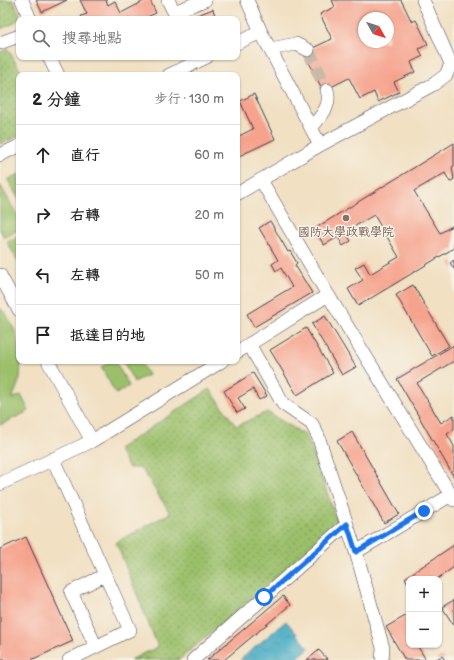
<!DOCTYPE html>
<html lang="zh-TW">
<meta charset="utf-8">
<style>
body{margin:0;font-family:"Balsamiq Sans","LXGW WenKai TC",sans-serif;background:#f2f2f2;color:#222}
.controls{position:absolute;right:12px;bottom:12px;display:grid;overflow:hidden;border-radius:8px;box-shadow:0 1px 3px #0004}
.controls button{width:36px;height:36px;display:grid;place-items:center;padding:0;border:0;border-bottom:1px solid #e0e0e0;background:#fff;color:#222;font:20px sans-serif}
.compass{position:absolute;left:358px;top:12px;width:36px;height:36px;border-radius:50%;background:#fff;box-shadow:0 1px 3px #0004;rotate:129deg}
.stop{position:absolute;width:12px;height:12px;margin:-9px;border:3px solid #1a73e8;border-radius:50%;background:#fff}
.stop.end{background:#1a73e8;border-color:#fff;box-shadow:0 1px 4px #0008}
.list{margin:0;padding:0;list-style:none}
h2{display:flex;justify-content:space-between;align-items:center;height:52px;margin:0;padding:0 16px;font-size:17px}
h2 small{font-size:13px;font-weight:400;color:#767676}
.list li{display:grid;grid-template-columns:26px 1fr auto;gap:12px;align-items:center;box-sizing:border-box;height:60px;padding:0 16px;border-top:1px solid #e0e0e0}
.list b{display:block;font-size:15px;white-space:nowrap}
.list em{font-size:13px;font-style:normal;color:#767676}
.icon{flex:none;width:22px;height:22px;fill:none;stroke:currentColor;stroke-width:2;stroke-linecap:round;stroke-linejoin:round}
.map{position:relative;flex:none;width:454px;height:660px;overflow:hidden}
.search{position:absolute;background:#fff;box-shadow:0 1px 3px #0004;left:16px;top:16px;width:224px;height:44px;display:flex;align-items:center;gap:10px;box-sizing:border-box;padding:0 14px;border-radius:8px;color:#767676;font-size:15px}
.panel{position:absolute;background:#fff;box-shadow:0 1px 3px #0004;left:16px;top:72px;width:224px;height:292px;border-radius:8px}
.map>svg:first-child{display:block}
.grass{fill:url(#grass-dots);stroke:#5e7153}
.pitch{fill:#9bc06b;stroke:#5e7153}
.water{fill:url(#water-ripples);stroke:#32667e}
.building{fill:#f6a38d;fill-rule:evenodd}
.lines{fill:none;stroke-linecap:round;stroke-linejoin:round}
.minor-tunnel{stroke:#c8baa7;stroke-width:13;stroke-dasharray:13 6;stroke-linecap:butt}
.minor-casing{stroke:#413e4f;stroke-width:14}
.minor{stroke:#fff;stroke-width:13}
.route{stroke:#1a73e8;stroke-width:5}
.education-dot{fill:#8d6e63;stroke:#f7f3e8;stroke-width:1.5}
.labels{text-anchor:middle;stroke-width:3;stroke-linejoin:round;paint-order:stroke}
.education-label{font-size:12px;fill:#785e54;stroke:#f7f3e8}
</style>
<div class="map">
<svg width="454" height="660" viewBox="0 0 454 660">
<defs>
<pattern id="grass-dots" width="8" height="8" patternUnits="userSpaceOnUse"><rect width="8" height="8" fill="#9bc06b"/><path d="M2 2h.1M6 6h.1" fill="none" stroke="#7e9c59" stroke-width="1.8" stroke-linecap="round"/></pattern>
<pattern id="water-ripples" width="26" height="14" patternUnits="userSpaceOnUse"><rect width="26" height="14" fill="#42aac2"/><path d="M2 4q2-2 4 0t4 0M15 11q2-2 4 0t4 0" fill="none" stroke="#378a9f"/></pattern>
</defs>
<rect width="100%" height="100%" fill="#f7f3e8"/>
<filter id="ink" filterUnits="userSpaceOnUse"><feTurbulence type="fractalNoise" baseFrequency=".025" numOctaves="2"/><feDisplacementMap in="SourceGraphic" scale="8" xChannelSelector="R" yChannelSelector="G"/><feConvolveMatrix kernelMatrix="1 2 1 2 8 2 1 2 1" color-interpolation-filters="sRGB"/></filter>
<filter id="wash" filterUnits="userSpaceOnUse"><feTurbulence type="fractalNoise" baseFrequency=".012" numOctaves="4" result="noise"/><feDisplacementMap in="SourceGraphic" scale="16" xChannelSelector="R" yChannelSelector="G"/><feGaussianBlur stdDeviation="0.9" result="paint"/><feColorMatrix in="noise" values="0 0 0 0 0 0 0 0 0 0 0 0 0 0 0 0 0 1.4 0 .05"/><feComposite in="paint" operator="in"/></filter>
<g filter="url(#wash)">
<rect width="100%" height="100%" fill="#f1e0c2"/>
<!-- grass -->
<path class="grass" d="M0,0H13L21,17L13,24L0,29Z
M8,49L23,75H19V136L0,144V52Z
M210,389L236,426L267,412L307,436L338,524L179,660H130L158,647L116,542L170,513L141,468H129L118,449Z"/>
<!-- pitch -->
<path class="pitch" d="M19,174V200L8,180Z
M0,185L19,218V229L4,237L0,230Z
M19,235V263L7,242Z
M0,308C15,322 19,341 19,361H21L20,379L12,399L21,395L29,411L0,425Z
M112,361H115L129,386L116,394L101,367Z
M123,361H140L148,375L134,382Z"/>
<!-- water -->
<path class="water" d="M286,621L309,648L295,660H240Z"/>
<g id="blocks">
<!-- building -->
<path class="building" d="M36,0H67L42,12Z
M80,0H106L108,5L115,1L121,13L146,0H150L156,13L143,19H83L81,16L87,14Z
M332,0H401L412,22L416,20L428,44L419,49L423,56L411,62L415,72L394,82L399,92L378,102L374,92L360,99L349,78L323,91L304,52L332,39L320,14L335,7ZM364,18H388V42H364Z
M213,9L216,19H187Z
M254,94L275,139L237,157V137L253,129L240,101Z
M454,143V166L452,167L454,179L450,182L445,173L414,191L440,233L454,225V248L358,306L348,289L363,280L355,268L364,263L370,274L399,257L374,215L345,232L351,241L343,246L338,237L324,245L314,229Z
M270,221L288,252L290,251L297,263L295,265L312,293L254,327L247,314L292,287L281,268L276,271L272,264L278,260L259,228Z
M454,260V269L450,263Z
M413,285L449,346L432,356L396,295Z
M325,316L356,367L342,375L312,324Z
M306,328L333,373L297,395L270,350Z
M454,345V361L417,383L441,423L454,415V429L447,434L454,446V477L397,379Z
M253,373L267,396L259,400L253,389L238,398L245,409L237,413L224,391Z
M352,432L399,514L384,523L337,441Z
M26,537L73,641L31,660H0V549Z
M454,545V567L437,579H409V585L405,578Z
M283,596L290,605L224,660H207Z
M454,600V626L442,607Z
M409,614V645H417L426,660H405L386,627Z
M319,650L328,660H307Z
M442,656L445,660H435Z"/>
</g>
</g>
<g filter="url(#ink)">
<use href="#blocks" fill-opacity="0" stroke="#413e4f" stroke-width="1"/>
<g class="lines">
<!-- minor-tunnel -->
<path class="minor-tunnel" d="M308,50L327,90"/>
<defs>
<path id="minor" d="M22,0L30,19
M168,0L174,12L205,0
M0,43L19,36
M237,43L261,32
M270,49L296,44L308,50
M49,57L58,75
M169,75L207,57
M311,128C321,116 332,106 327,90
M320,145L434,84L446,75L451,64L423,0
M0,155L19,146
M261,180L328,295L454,500
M237,194L320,145L261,32L247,0
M0,275L19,310
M249,344L283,404L312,424L318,436L356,552L383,648L382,660
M237,352L328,295
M48,361L92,441
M53,459L130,630L69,660
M0,484L92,441L222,361
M356,552L451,495
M96,647L71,592L105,575
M193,660L347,524"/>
</defs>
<!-- minor casing -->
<use href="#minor" class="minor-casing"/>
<!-- minor -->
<use href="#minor" class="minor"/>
</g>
</g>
<g class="lines" filter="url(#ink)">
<!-- route -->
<path class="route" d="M264,597L347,524L356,552L424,511"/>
</g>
<!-- markers -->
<circle class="education-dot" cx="346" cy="218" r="4"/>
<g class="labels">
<!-- education labels -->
<g class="education-label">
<text x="346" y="236">國防大學政戰學院</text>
</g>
</g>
</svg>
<div class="controls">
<button>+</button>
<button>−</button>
</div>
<svg class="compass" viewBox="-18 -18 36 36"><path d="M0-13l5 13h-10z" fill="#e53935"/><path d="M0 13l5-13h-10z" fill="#767676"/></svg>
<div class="stop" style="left:264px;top:597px"></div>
<div class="stop end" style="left:424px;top:511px"></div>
<div class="search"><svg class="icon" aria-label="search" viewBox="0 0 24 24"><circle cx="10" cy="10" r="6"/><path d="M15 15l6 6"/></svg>搜尋地點</div>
<section class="panel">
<h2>2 分鐘<small>步行 · 130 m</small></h2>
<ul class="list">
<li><svg class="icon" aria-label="ahead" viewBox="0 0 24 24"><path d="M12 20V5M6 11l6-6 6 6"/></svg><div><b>直行</b></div><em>60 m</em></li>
<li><svg class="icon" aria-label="right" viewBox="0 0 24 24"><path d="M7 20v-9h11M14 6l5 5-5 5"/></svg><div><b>右轉</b></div><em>20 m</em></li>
<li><svg class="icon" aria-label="left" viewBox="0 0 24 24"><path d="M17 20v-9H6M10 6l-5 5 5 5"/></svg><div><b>左轉</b></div><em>50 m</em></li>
<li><svg class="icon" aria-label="arrive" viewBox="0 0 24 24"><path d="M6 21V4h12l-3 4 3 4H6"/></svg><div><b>抵達目的地</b></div></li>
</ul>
</section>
</div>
